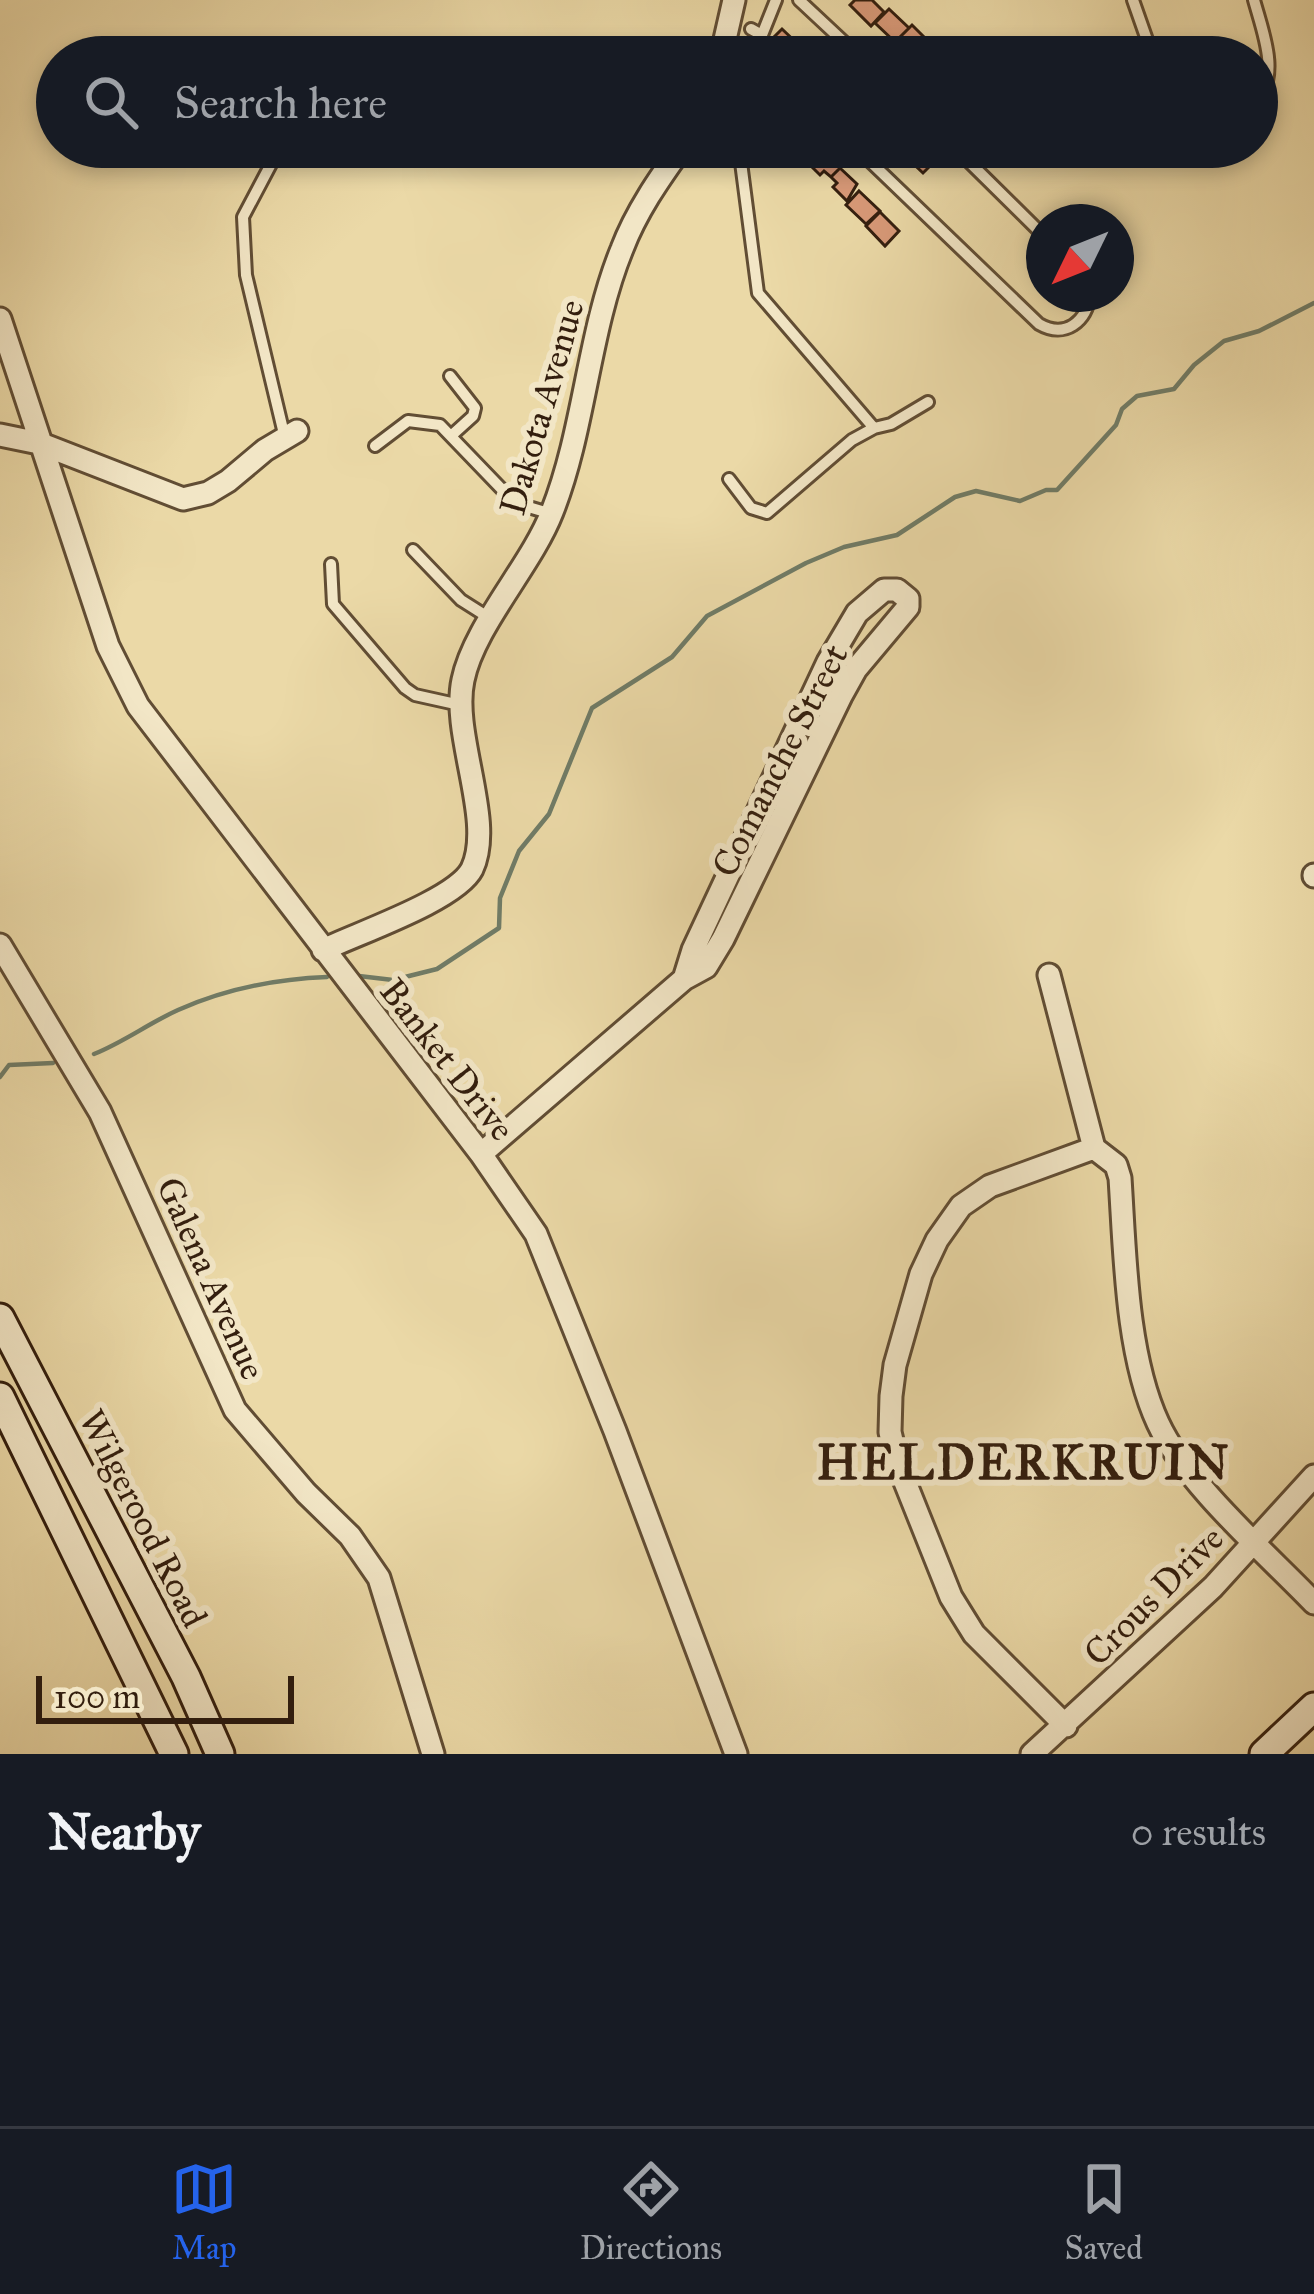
<!DOCTYPE html>
<style>
body{margin:0;font-family:"IM FELL Great Primer",serif;background:#242831;color:#f1f3f6}
.compass{position:absolute;left:1026px;top:204px;width:108px;height:108px;border-radius:50%;background:#171b24;box-shadow:0 6px 18px #0003;rotate:227deg}
.scale{position:absolute;left:36px;bottom:30px;width:258px;box-sizing:border-box;padding-left:12px;border:6px solid #331e0e;border-top:0;font-size:33px;line-height:42px;white-space:nowrap;color:#331e0e;-webkit-text-stroke:9px #f2e6c6;paint-order:stroke}
.list{margin:0;padding:0;list-style:none}
h2{display:flex;justify-content:space-between;align-items:center;height:156px;margin:0;padding:0 48px;font-size:51px}
h2 small{font-size:39px;font-weight:400;color:#9ea1a6}
.icon{flex:none;width:66px;height:66px;fill:none;stroke:currentColor;stroke-width:2;stroke-linecap:round;stroke-linejoin:round}
.map{position:relative;flex:none;width:1314px;height:1754px;overflow:hidden}
.search{position:absolute;background:#171b24;box-shadow:0 6px 18px #0003;left:36px;right:36px;top:36px;height:132px;display:flex;align-items:center;gap:30px;box-sizing:border-box;padding:0 42px;border-radius:66px;color:#9ea1a6;font-size:45px}
.sheet{height:372px;background:#171b24}
nav{display:flex;justify-content:space-around;align-items:center;box-sizing:border-box;height:168px;border-top:3px solid #363941;background:#171b24;font-size:33px;color:#9ea1a6}
nav a{display:grid;justify-items:center;gap:6px}
nav .on{color:#2563eb}
.map>svg:first-child{display:block}
.lines{fill:none;stroke-linecap:round;stroke-linejoin:round}
.stream{stroke:#707c67;stroke-width:4.5}
.building{fill:#d89978;stroke:#331e0e;stroke-width:3}
.lane-casing{stroke:#614d34;stroke-width:16}
.street-casing{stroke:#614d34;stroke-width:27}
.secondary-casing{stroke:#331e0e;stroke-width:33}
.lane{stroke:#f2e6c6;stroke-width:10}
.street{stroke:#f2e6c6;stroke-width:21}
.secondary{stroke:#f2e6c6;stroke-width:27}
.labels{text-anchor:middle;stroke-width:12;stroke-linejoin:round;paint-order:stroke}
.street-label{font-size:36px;fill:#331e0e;stroke:#f2e6c6}
.district-label{font-size:48px;font-weight:bold;letter-spacing:3px;fill:#331e0e;stroke:#f2e6c6}
</style>
<div class="map">
<svg width="1314" height="1754" viewBox="0 0 1314 1754">
<rect width="100%" height="100%" fill="#ebd9a7"/>
<filter id="stains"><feTurbulence type="fractalNoise" baseFrequency=".00167" numOctaves="4"/><feColorMatrix values="0 0 0 0 .2 0 0 0 0 .09 0 0 0 0 .02 0 0 0 .5 -.17"/></filter>
<radialGradient id="worn" r=".72"><stop offset=".6" stop-color="#630" stop-opacity="0"/><stop offset="1" stop-color="#630" stop-opacity=".3"/></radialGradient>
<g class="lines">
<!-- stream -->
<path class="stream" d="M359,976L393,980L437,969L499,928L500,898L519,851L549,814L592,708L672,657L707,616L806,563L844,547L897,535L955,497L976,491L1020,501L1046,490H1057L1116,425L1122,409L1137,396L1174,389L1194,365L1224,341L1259,331L1314,303
M94,1054C124,1042 149,1023 178,1010C225,989 276,979 327,977
M0,1077L9,1065L53,1063"/>
</g>
<!-- building -->
<path class="building" d="M855,0H872L884,12L871,26L850,5Z
M889,9L909,28L895,42L875,23Z
M912,25L932,45L921,57L898,39Z
M782,29L803,49L795,57H785L769,42Z
M910,147H925L937,159L923,173L903,154Z
M824,152L840,168L831,177L824,171L820,175L807,162L816,154L819,157Z
M840,168L857,184L847,201L833,187L837,183L831,177Z
M859,191L880,211L866,224L846,205Z
M880,212L899,231L885,246L866,226Z"/>
<g class="lines">
<defs>
<path id="lane" d="M799,0L860,57
M1133,0L1153,57
M1254,0C1263,33 1280,73 1257,103
M751,29L762,35V47L768,57
M762,35L776,0
M280,147L243,217L246,275L285,438
M855,147L1039,324C1065,339 1087,322 1090,294
M954,147L1044,236
M450,376L475,408L473,416L452,435
M874,428L891,424L928,402
M375,446L408,421L440,425L515,503L552,514
M729,479L751,508L767,513L852,440L874,428L758,293L739,147
M413,550L461,600L491,619
M331,564L333,604L405,688L415,695L460,705"/>
<path id="street" d="M721,57L734,0
M0,319L108,646L138,706L481,1154L536,1234L615,1431L736,1754
M0,435L39,443L183,499L208,493L228,481L265,450L297,431
M1314,875V876
M0,945L100,1112L235,1410L306,1493L350,1536L379,1578L433,1754
M323,950C358,933 456,900 472,869C495,821 451,735 463,680C474,626 531,566 552,512C585,429 588,332 622,249C636,212 659,179 682,147
M1049,975L1094,1148L1116,1165L1120,1178C1125,1253 1126,1354 1158,1423C1186,1484 1266,1553 1314,1603
M481,1154L684,979L706,967L723,939L841,696L856,669L908,607V599L897,590H884L857,613L828,662L693,950L684,979
M1066,1726L974,1634L951,1597L897,1462L890,1432L891,1396L895,1365L921,1274L937,1240L961,1206L990,1186L1094,1148
M1032,1754L1213,1587L1314,1476"/>
<path id="secondary" d="M0,1318L186,1677L220,1754
M0,1397L174,1754
M1264,1754L1314,1707"/>
</defs>
<!-- lane casing -->
<use href="#lane" class="lane-casing"/>
<!-- street casing -->
<use href="#street" class="street-casing"/>
<!-- secondary casing -->
<use href="#secondary" class="secondary-casing"/>
<!-- lane -->
<use href="#lane" class="lane"/>
<!-- street -->
<use href="#street" class="street"/>
<!-- secondary -->
<use href="#secondary" class="secondary"/>
</g>
<g class="labels">
<!-- street labels -->
<g class="street-label">
<text transform="translate(541 407) rotate(-74)" y="13">Dakota Avenue</text>
<text transform="translate(779 760) rotate(-63)" y="13">Comanche Street</text>
<text transform="translate(448 1059) rotate(52)" y="13">Banket Drive</text>
<text transform="translate(212 1278) rotate(66)" y="13">Galena Avenue</text>
<text transform="translate(144 1518) rotate(63)" y="13">Wilgerood Road</text>
<text transform="translate(1153 1595) rotate(-45)" y="13">Crous Drive</text>
</g>
<!-- district labels -->
<g class="district-label">
<text x="1024" y="1479">HELDERKRUIN</text>
</g>
</g>
<rect width="100%" height="100%" filter="url(#stains)"/>
<rect width="100%" height="100%" fill="url(#worn)"/>
</svg>
<svg class="compass" viewBox="-18 -18 36 36"><path d="M0-13l5 13h-10z" fill="#e53935"/><path d="M0 13l5-13h-10z" fill="#9ea1a6"/></svg>
<div class="scale">100 m</div>
<div class="search"><svg class="icon" aria-label="search" viewBox="0 0 24 24"><circle cx="10" cy="10" r="6"/><path d="M15 15l6 6"/></svg>Search here</div>
</div>
<section class="sheet">
<h2>Nearby<small>0 results</small></h2>
<ul class="list">
</ul>
</section>
<nav>
<a class="on"><svg class="icon" aria-label="map" viewBox="0 0 24 24"><path d="M3 6l6-2 6 2 6-2v14l-6 2-6-2-6 2zM9 4v14M15 6v14"/></svg>Map</a>
<a><svg class="icon" aria-label="directions" viewBox="0 0 24 24"><path d="M12 3l9 9-9 9-9-9zM9 14v-3h6M13 9l2 2-2 2"/></svg>Directions</a>
<a><svg class="icon" aria-label="saved" viewBox="0 0 24 24"><path d="M7 4h10v16l-5-4-5 4z"/></svg>Saved</a>
</nav>
